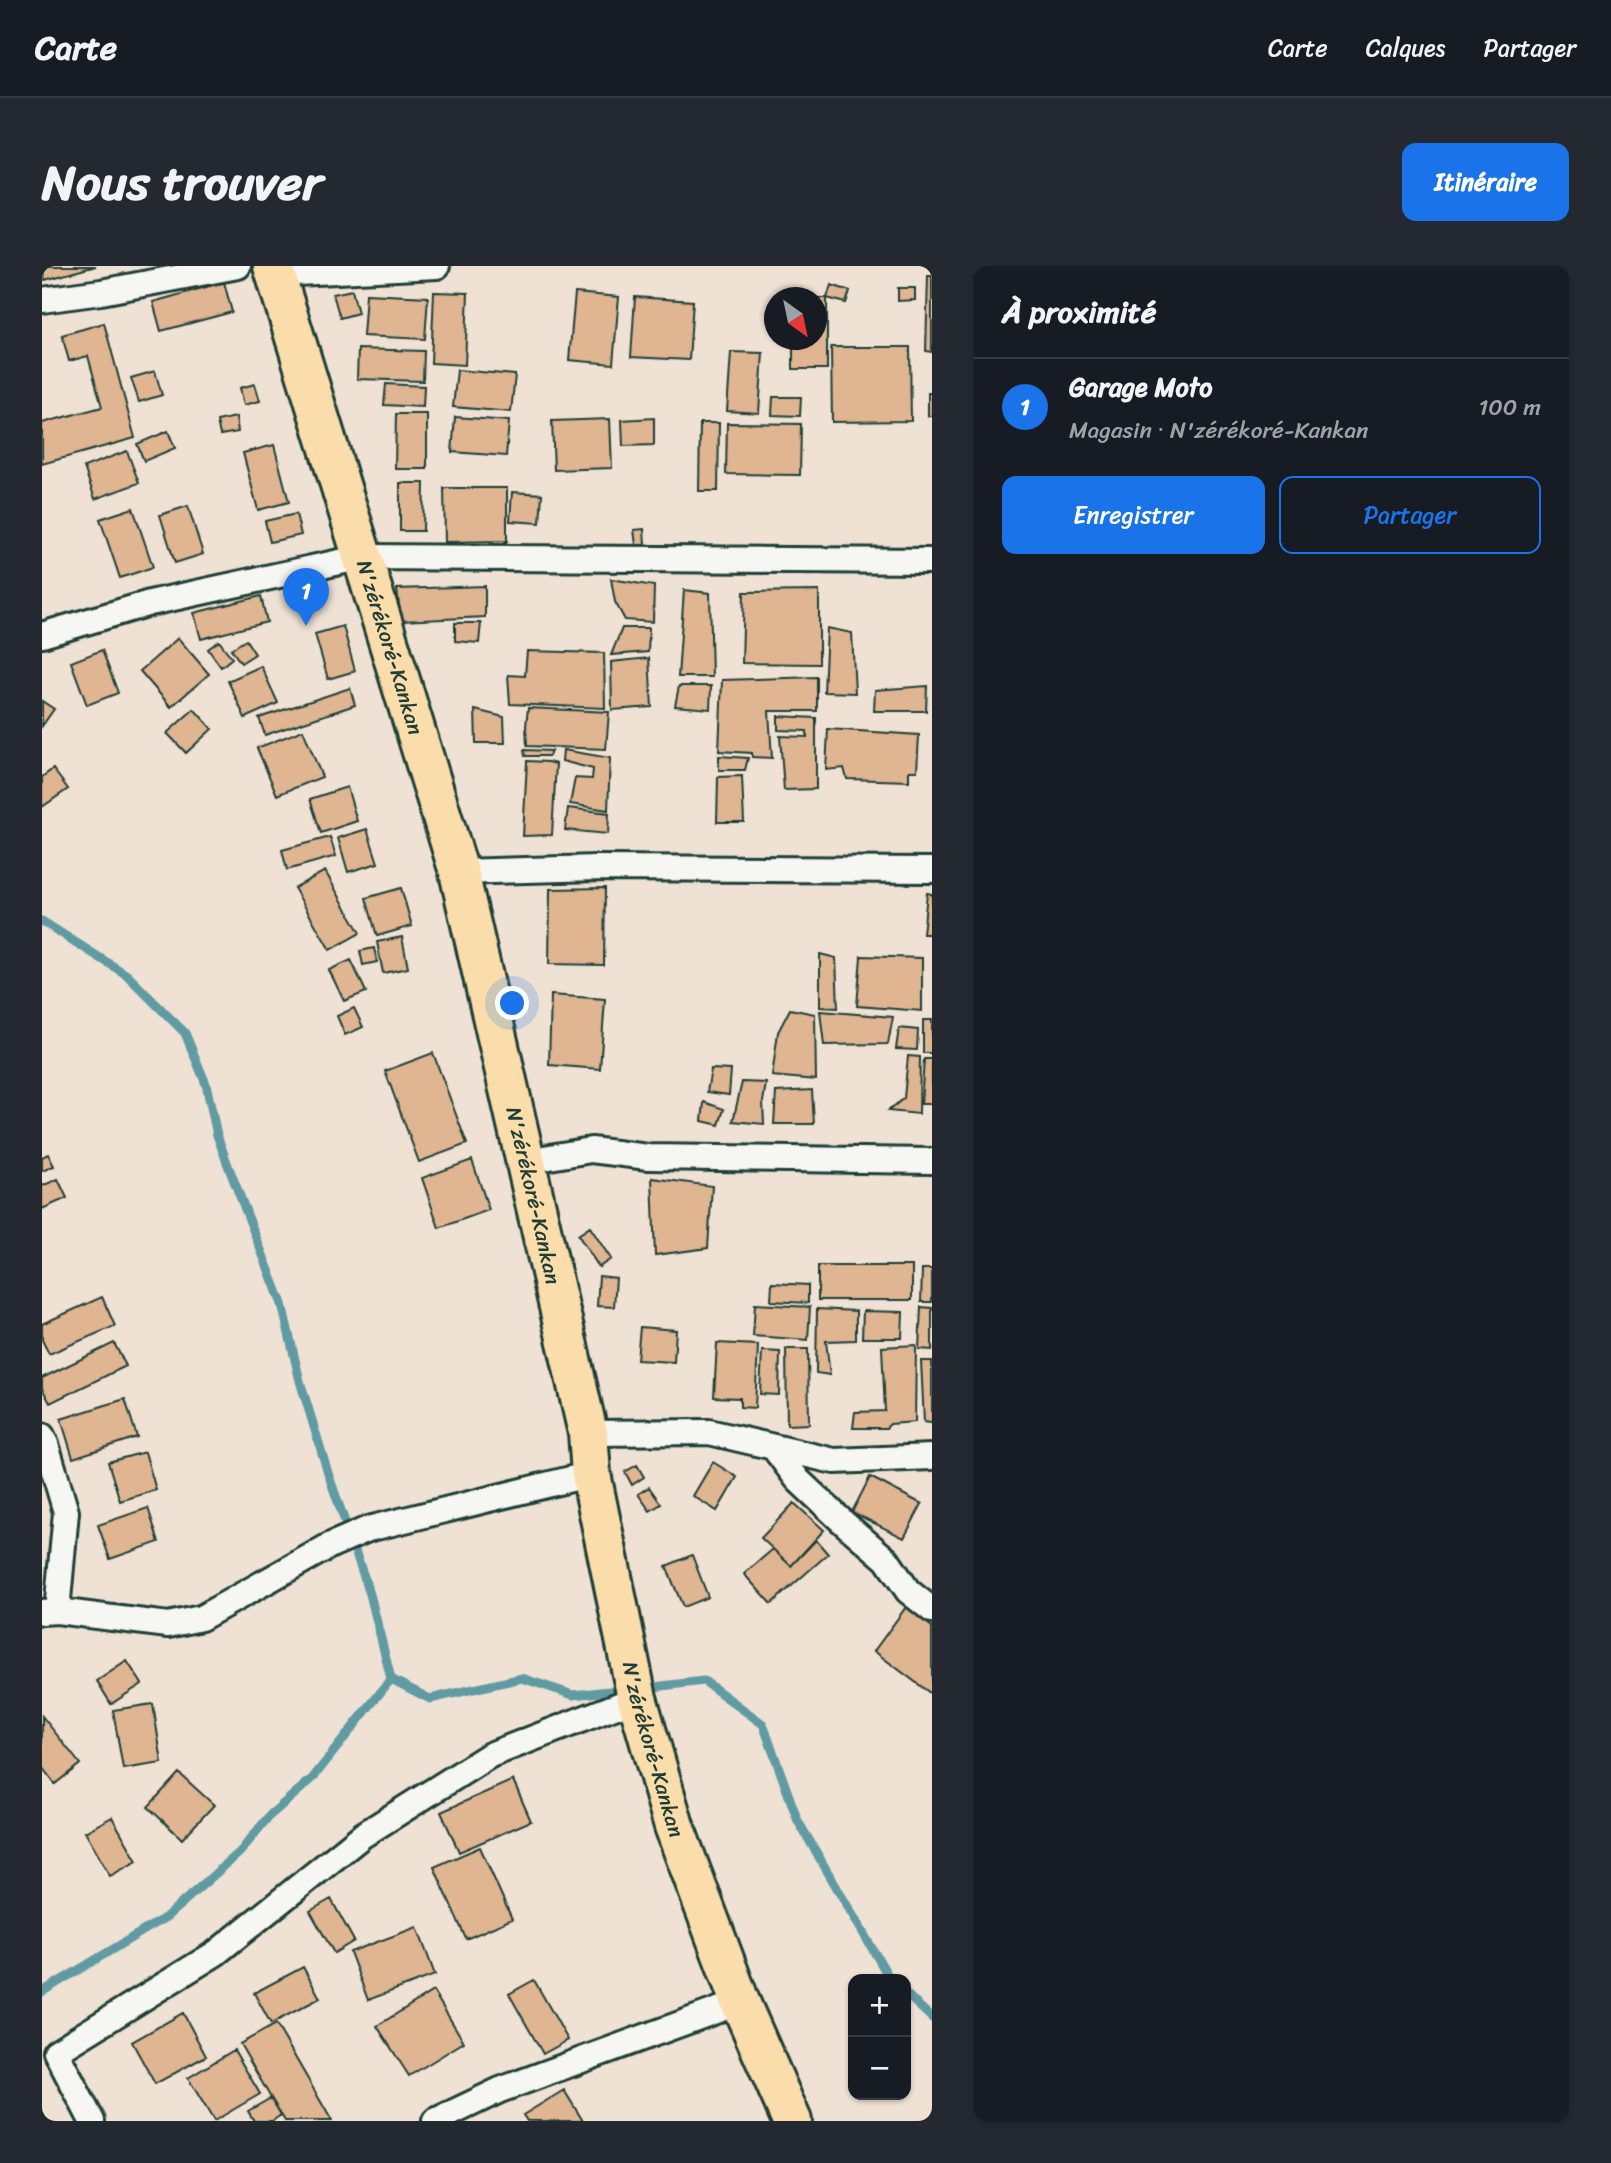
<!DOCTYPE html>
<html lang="fr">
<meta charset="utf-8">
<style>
body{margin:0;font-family:Sriracha,sans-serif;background:#242831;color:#f1f3f6}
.controls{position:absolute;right:21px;bottom:21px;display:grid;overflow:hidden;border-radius:14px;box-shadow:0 2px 5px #0004}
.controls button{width:63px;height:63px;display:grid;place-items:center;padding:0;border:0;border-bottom:2px solid #363941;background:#171b24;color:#f1f3f6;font:35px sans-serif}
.compass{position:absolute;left:722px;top:21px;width:63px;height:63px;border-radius:50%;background:#171b24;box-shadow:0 2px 5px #0004;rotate:147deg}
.you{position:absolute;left:471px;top:738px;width:24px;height:24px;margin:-18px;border:5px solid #fff;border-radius:50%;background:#1a73e8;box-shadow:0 0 0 10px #1a73e833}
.badge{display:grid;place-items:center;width:46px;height:46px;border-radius:50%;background:#1a73e8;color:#fff;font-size:23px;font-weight:700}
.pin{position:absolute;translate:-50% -58px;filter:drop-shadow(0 2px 4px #0008)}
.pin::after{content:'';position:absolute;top:37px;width:24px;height:21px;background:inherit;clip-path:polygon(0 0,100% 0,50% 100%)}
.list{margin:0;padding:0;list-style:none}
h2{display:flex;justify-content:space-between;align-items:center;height:91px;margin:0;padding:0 28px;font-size:30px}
h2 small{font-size:23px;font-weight:400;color:#9ea1a6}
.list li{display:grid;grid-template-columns:46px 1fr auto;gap:21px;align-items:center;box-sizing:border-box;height:98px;padding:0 28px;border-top:2px solid #363941}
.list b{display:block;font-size:26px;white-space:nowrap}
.list p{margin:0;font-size:23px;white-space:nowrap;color:#9ea1a6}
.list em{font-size:23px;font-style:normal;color:#9ea1a6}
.actions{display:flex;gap:14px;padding:21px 28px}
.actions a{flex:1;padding:16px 0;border:2px solid #1a73e8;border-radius:14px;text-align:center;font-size:24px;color:#1a73e8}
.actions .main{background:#1a73e8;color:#fff}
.map{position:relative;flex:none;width:890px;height:1855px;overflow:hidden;border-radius:14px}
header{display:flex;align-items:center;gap:42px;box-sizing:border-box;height:98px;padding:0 35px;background:#171b24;border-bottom:2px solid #363941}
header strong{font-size:33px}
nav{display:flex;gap:38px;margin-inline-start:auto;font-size:24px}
.intro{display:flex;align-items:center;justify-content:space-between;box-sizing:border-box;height:168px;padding:0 42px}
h1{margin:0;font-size:49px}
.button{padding:18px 32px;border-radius:14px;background:#1a73e8;color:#fff;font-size:24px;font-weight:700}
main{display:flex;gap:42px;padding:0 42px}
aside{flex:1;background:#171b24;border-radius:14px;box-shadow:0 2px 5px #0004}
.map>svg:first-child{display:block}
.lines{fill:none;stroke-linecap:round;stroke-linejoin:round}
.stream{stroke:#619ba3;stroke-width:9}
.building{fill:#e0b591;stroke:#1f3d34;stroke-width:2}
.street-casing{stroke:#1f3d34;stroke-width:30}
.highway-casing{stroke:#1f3d34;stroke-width:44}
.street{stroke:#f6f6f2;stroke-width:24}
.highway{stroke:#fbddab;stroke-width:38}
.labels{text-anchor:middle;stroke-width:7;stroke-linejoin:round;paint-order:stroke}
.street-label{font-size:21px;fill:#1f3d34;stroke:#f6f6f2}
</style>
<header>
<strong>Carte</strong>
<nav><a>Carte</a><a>Calques</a><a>Partager</a></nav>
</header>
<div class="intro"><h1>Nous trouver</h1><a class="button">Itinéraire</a></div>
<main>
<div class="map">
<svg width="890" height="1855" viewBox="0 0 890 1855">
<rect width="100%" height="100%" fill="#efe2d5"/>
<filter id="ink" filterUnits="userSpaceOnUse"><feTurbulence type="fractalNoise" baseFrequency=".0143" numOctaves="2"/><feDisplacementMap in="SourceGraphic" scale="14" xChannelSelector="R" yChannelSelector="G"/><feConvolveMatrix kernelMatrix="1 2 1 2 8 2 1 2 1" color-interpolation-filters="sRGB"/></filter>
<g filter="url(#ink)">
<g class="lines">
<!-- stream -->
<path class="stream" d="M0,655L85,709L143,767L164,818L175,869L187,902L240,1038L258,1115L287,1210L328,1328L349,1413L388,1433L480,1412L531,1429L586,1423
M603,1422L662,1415L721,1458L756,1555L848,1713
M0,1726L124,1651L198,1586L227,1550L270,1513L349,1413
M864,1728L890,1752"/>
</g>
<!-- building -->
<path class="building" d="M0,0H54L3,14Z
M886,10H890V86L884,85Z
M182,16L190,46L119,65L111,36Z
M789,19L808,25L804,37L785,32Z
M856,22H873V34L856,35Z
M310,24L316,47L298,52L291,28Z
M392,26L426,27L423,99L389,97Z
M533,27L577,31L571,98L527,94Z
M324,28L386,31L383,73L321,70Z
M593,31L651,35L647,94L589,91Z
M774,32H785V103H751V74H774Z
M62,57L93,172L0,198V157L60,141L46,90L27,95L20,69Z
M789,81H868L869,155L790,156Z
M316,83L382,85L381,115L315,113Z
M689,86L721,87L717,147L685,145Z
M415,104L473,109L469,146L411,141Z
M113,105L120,129L97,136L89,112Z
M213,118L218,135L202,139L198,122Z
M344,118L382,120L381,141L342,139Z
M886,127H890V150H886Z
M731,131H759L758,150L730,149Z
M354,148H385V203H353Z
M194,151L196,166L178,169L175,155Z
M413,151L467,155L464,190L410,186Z
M612,152V179L581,180L580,154Z
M568,153L570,202L512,204L510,155Z
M658,157H677L676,225H657Z
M685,157L759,158L758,209L684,208Z
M126,165L133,182L102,195L95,178Z
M232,179L247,236L216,244L201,187Z
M85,185L97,217L53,233L42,201Z
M358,217H382L381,265H358Z
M402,222H465V275L403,276Z
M470,226L500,228L498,257L468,255Z
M146,240L161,288L133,297L118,249Z
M91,242L111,301L78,312L58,253Z
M254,248L259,269L228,276L223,255Z
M602,263L603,279H594L592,264Z
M569,313L612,320L611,356L583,354L573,336Z
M443,320V351L359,355L355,323Z
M642,324L668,327L670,411H636Z
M777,325V398L700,397L702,326Z
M219,330L225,356L159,373L152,347Z
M413,357H439L437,377L413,375Z
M301,360L313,405L286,413L273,368Z
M580,362H607L606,386L569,389Z
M785,362L810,367L813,427L782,426Z
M136,372L167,408L129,441L98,405Z
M204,374L213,388L199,397L189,383Z
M177,375L190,392L179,401L166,383Z
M60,384L76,427L45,439L29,396Z
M485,385L562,387L563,442L468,438L466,409L483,410Z
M607,392L610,441L570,444L569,396Z
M219,400L236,437L203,452L186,415Z
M775,411V445H727L730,492L710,491V487L677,485L680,414Z
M637,420H669L668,443L633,440Z
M885,420L884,445H832L833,424Z
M308,422L313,439L223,469L217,452Z
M0,435L12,443L0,460Z
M486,442L567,446L564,483L485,480L484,460Z
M152,443L170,463L144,487L125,467Z
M433,444L462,451L463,477H434Z
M736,450L774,452V523L742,524L738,470L765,471V465L736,464Z
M786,463L877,469L875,505H867V515L805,513L802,502L784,504Z
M261,464L280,511L235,529L215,482Z
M482,484L509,485L507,490H483Z
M521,484L568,492L566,544L528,538L533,512L550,513L551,503L520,495Z
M677,490L706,492L703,504H677Z
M485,495L506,496L514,498L510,569L481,570Z
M11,503L26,523L0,541V511Z
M700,510L702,556H675L676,511Z
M305,521L315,555L279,567L268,533Z
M526,542L567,547L566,568L523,564Z
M325,563L336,597L306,606L296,572Z
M288,571L294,590L245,604L240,584Z
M283,605L318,667L288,684L252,622Z
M359,622L370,660L335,670L324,632Z
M563,622L562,699L507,698L508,623Z
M885,627L890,628V668H881Z
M360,671L366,702L341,707L335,676Z
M332,682L335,696L321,699L318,685Z
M778,688L794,692L796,742L778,741Z
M819,690L880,692V745L815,740Z
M309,694L324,726L302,735L287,704Z
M509,729L563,733L558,803L507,799Z
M312,742L321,761L303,769L295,750Z
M748,743L773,748L774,814L730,810L736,766Z
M778,745L851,751L846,778L782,779Z
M881,754H890V787H881Z
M857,762L876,764L875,784L854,783Z
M391,787L425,878L377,896L343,805Z
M866,790L878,791L877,848L846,845L862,832Z
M882,793H890V838H879Z
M669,803L689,804L687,829L665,826Z
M700,816L724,817L721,836L722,858L691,855Z
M770,824L772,858H732L734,826Z
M662,836L682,843L677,859L660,855Z
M6,888L12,900L0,905V891Z
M430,894L447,944L397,962L380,912Z
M610,912L670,920L666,982L613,989Z
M16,913L25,932L0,943V920Z
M548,961L569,993L557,1001L536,969Z
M776,1000H870V1034H776Z
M880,1003H890V1036H879Z
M557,1010L574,1012L572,1041L555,1040Z
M730,1017L766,1019V1037L729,1035Z
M60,1031L73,1060L7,1088L0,1074V1058Z
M713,1038L768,1041L766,1074L711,1070Z
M879,1041L890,1042V1084L877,1083Z
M775,1043L814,1045V1074L784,1075L788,1109L774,1107Z
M821,1045L861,1046L860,1072H820Z
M598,1061L634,1064L632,1096L595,1094Z
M72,1077L84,1100L8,1137L0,1122V1112Z
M675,1077L716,1079L713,1142L698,1141V1132L672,1131Z
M874,1079L873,1156L848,1158L844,1162H811L813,1146L843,1145L840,1081Z
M744,1083H766L767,1158L745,1159Z
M720,1085L738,1086L737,1129L718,1128Z
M879,1095H890V1157L882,1156Z
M83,1133L95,1171L31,1192L19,1153Z
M103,1186L114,1224L78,1235L66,1196Z
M671,1196L695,1211L675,1245L651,1230Z
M595,1199L602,1211L590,1219L583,1206Z
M828,1211L880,1238L862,1272L810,1246Z
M607,1221L619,1238L608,1245L596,1228Z
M752,1237L782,1264L749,1300L719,1272Z
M106,1242L117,1276L68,1293L56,1259Z
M774,1274L786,1288L729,1338L702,1308L731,1283L749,1300Z
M650,1289L666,1331L641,1341L624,1300Z
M864,1341L890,1361V1424L888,1427L832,1385Z
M85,1395L100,1418L69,1438L55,1415Z
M111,1438L120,1497L81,1503L71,1444Z
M0,1450L38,1498L13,1518L0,1501Z
M137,1507L172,1539L140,1573L106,1541Z
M471,1514L489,1555L417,1586L399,1546Z
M70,1551L95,1595L68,1610L43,1566Z
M438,1581L470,1653L424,1673L392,1601Z
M289,1633L312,1675L292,1687L268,1645Z
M375,1661L393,1709L326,1734L308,1686Z
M261,1701L278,1732L229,1758L212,1727Z
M492,1714L526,1774L501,1788L467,1728Z
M391,1725L422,1776L367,1810L335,1760Z
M141,1747L164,1790L113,1818L90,1776Z
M234,1758L290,1855H243L229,1832L198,1778Z
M192,1784L218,1828L172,1855L146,1812Z
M522,1824L541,1855H485L481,1849Z
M229,1832L239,1849L230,1855H212L206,1845Z"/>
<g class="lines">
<defs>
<path id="street" d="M234,8L395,0
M0,34L59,26L196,0
M0,369L108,337L321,291L890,295
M417,606L556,602L890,604
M484,895L549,884L606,891L890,895
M546,1167L667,1166L792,1195L890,1191
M0,1170L4,1178L24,1246L15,1345
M732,1182L756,1214L802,1257L845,1294L866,1325L890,1344
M0,1346L15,1345L126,1359L159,1352L289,1279L326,1263L549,1208
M50,1855L14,1786L174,1687L321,1569L448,1489L595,1432
M393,1855L458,1824L698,1736"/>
<g id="highway">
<path id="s1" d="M231,0L417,606L546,1167L549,1208L595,1432L632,1560L698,1736L750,1855"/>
</g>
</defs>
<!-- street casing -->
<use href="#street" class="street-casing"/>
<!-- highway casing -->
<use href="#highway" class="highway-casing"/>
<!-- street -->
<use href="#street" class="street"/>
<!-- highway -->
<use href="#highway" class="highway"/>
</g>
</g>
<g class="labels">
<!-- street labels -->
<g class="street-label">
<text dy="7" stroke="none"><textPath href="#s1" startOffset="399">N'zérékoré-Kankan</textPath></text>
<text dy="7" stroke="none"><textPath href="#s1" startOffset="966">N'zérékoré-Kankan</textPath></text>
<text dy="7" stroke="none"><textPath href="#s1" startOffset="1533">N'zérékoré-Kankan</textPath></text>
</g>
</g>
</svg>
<div class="controls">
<button>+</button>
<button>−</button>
</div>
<svg class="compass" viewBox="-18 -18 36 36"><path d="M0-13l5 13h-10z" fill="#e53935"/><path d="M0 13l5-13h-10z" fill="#9ea1a6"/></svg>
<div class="you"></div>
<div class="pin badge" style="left:264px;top:360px">1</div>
</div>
<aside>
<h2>À proximité<small></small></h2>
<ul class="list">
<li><span class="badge">1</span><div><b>Garage Moto</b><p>Magasin · N'zérékoré-Kankan</p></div><em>100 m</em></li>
</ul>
<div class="actions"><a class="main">Enregistrer</a><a>Partager</a></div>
</aside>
</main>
